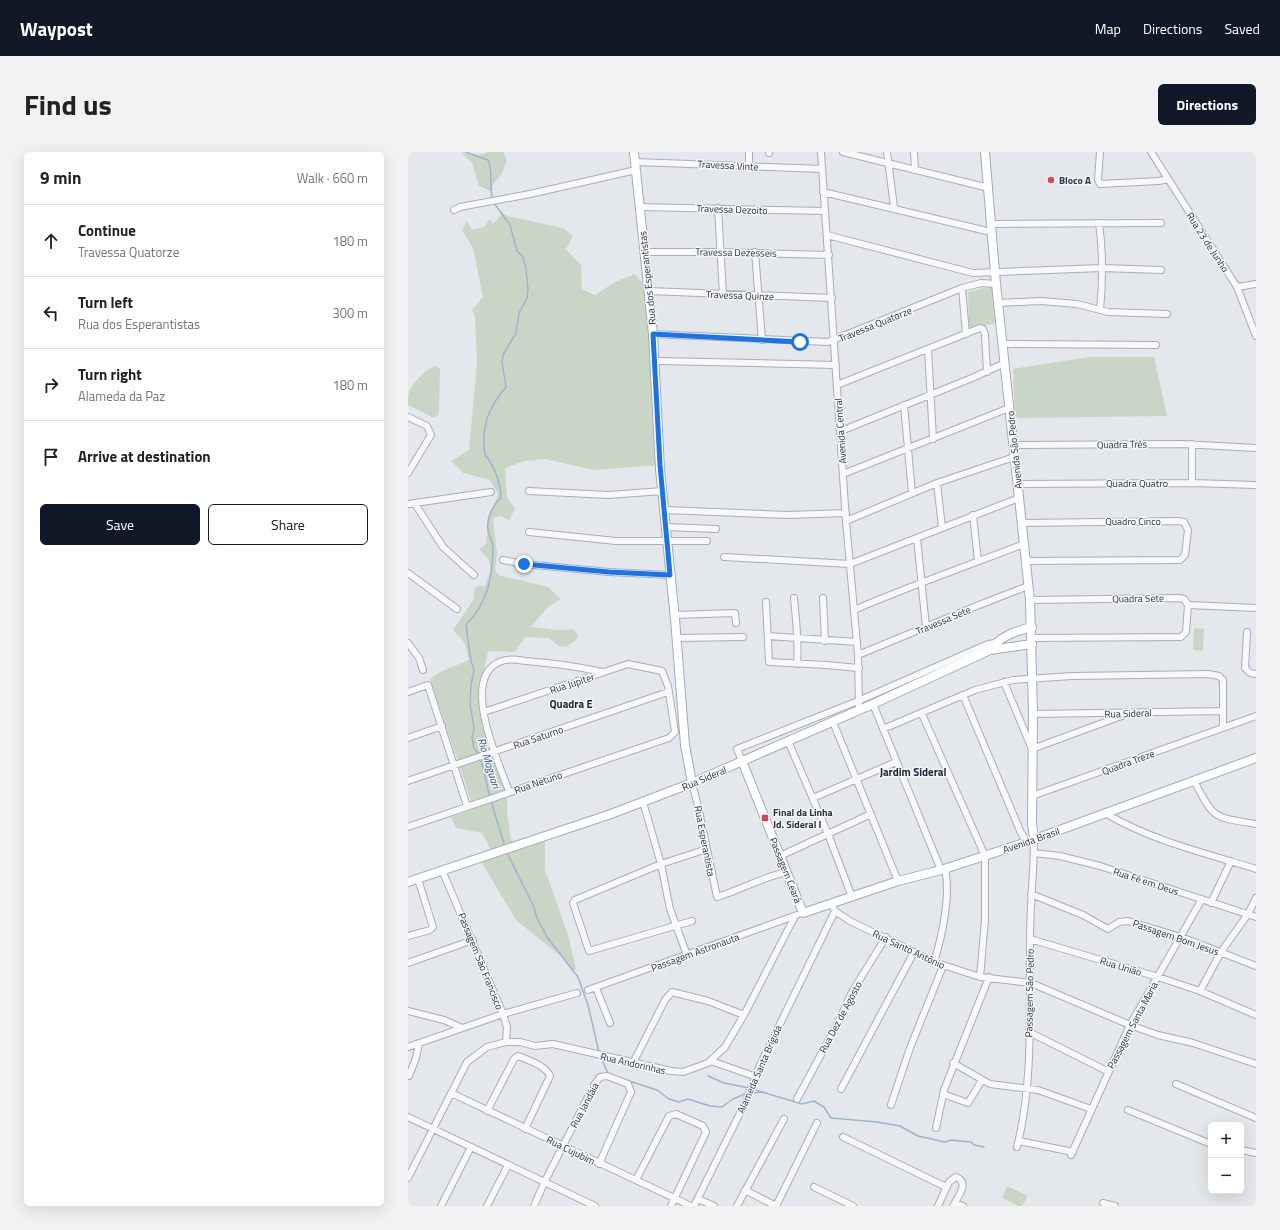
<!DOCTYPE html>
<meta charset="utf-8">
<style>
body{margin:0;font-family:"Titillium Web",sans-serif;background:#f2f2f2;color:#222}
.controls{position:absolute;right:12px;bottom:12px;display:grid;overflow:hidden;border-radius:6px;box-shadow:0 4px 16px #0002}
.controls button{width:36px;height:36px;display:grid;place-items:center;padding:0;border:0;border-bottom:1px solid #e0e0e0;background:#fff;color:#222;font:20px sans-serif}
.stop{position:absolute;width:12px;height:12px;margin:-9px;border:3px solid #1a73e8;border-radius:50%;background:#fff}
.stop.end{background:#1a73e8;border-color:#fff;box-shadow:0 1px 4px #0008}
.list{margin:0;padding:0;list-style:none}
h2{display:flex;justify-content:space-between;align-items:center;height:52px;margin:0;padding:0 16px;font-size:17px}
h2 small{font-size:13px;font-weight:400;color:#767676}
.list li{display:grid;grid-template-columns:26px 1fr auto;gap:12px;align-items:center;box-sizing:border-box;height:72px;padding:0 16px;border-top:1px solid #e0e0e0}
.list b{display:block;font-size:15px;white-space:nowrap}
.list p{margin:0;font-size:13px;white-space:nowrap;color:#767676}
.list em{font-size:13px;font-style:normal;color:#767676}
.actions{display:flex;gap:8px;padding:12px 16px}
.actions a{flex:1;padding:9px 0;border:1px solid #111827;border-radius:6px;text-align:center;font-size:14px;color:#111827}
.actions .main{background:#111827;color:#fff}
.icon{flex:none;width:22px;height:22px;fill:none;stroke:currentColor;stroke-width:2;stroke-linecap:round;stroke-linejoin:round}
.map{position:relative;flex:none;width:848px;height:1054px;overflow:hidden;border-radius:6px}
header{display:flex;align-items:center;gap:24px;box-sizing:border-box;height:56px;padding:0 20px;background:#111827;color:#fff}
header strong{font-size:19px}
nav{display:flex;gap:22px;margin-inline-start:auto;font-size:14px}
.intro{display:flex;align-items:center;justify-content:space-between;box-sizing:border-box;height:96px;padding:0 24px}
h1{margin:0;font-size:28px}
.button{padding:10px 18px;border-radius:6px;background:#111827;color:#fff;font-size:14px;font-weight:700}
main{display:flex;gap:24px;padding:0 24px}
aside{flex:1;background:#fff;border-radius:6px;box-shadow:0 4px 16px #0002}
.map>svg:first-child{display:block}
.green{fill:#c9d6c5}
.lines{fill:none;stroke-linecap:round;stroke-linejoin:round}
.stream{stroke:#9fb4cc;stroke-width:1.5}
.minor-casing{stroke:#a9aeb7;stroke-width:8}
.major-casing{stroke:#a3abb8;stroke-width:10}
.minor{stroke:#f7f8fa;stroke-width:6}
.major{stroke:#fff;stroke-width:8}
.route{stroke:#1a73e8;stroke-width:5}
.poi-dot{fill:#d1495b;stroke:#f4f6f9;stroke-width:1.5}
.labels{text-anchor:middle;stroke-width:3;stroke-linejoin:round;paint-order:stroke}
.street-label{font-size:10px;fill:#2b3445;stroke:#f4f6f9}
.poi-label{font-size:10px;font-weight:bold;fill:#2b3445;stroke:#f4f6f9;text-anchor:start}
.neighbourhood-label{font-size:11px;font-weight:bold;fill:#1d2536;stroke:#f4f6f9}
.water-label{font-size:11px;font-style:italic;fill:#34527a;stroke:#f4f6f9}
</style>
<header>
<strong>Waypost</strong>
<nav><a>Map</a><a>Directions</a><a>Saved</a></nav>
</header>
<div class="intro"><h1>Find us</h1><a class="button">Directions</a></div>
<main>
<aside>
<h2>9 min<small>Walk · 660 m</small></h2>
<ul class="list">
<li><svg class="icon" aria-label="ahead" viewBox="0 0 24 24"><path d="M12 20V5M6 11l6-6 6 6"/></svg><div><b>Continue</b><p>Travessa Quatorze</p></div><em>180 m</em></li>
<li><svg class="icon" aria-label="left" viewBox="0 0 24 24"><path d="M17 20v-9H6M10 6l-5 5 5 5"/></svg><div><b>Turn left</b><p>Rua dos Esperantistas</p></div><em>300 m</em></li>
<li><svg class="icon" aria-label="right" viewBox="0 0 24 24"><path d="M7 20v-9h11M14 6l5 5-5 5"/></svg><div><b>Turn right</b><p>Alameda da Paz</p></div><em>180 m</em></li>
<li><svg class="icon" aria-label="arrive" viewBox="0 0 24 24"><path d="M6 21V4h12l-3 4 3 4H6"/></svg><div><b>Arrive at destination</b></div></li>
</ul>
<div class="actions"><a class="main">Save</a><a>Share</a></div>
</aside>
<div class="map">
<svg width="848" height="1054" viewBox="0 0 848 1054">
<rect width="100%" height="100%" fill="#e4e7ec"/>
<!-- green -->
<path class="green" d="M54,0L68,4L81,0H95L99,9L93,23L85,33L84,40L71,34L64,10L54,2Z
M92,59L99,64L155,76L165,84L158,97L173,113L174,137L187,143L207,130L227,122L238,135L252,313L186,318L137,307L116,309L97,316L99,346L107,356L101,369L93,364L85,366L89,402L87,417L90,423L140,435L153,447L140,455L123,475L151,478L165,477L170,483L167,489L158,495L151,494L141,486L117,485L107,500L80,499L72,537V564L87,600L99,643V660L103,688L108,692L137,682V718L160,783L168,817L165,820L155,806L108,768L71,706L84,700L74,681L48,676L43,665L66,657L22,527L34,519L61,508L57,491L45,478L66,447V438L71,433L76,435C81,426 85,417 80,407C78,403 74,401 71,397L78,392L81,363L88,350L90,341L82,328L55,321L43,309L61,298L69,211L67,164L64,158L75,145L65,96L54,78L59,69L64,78L76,75L82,67L85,72L93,63Z
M585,134L588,171L561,177L560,140Z
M681,205H746L759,264L607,266L605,217Z
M28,214L32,217L31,260L30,263L26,266L0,253C0,249 0,244 1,240C5,231 18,216 28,214Z
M786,476L796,477L795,499L785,498Z
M599,1034L620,1044L614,1054H610L594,1046Z"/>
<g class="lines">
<!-- stream -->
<path class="stream" d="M58,0L80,8C86,20 80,34 85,47
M72,603L66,596L64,585L66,577L62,551L63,533L66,518L63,509L58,473C80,450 84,427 85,396C85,389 81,385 80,378C78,366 85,353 93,345C92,329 87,315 77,303C73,274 80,256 98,235L94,211L95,203L108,181L111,161L119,146L120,138L118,116L115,105L109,99L102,73L86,51
M73,607L82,646
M83,649L97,695
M99,701L125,753L129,766L139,785L170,825L180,853L191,900
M193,905L200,922
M300,924L316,931L341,936
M215,927L249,938L261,947L271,950L280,947L302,954L314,955L325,947L339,941
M344,937L394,952L406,949L416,955L423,966L469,970L492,974L510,984L537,990L543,988L563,990L566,993L576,995
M343,941L355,940"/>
<defs>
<path id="minor" d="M341,0V14
M361,0V1
M413,0L438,369L450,503L451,558
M435,0L581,36
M479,0L486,55
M506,0L507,18
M692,0L690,28L692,32L751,29L760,27
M743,0L829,135L848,184
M227,10L414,17
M415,40L583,80
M231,55L417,59
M310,56L315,143
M46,58L52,55L122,42L228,18
M691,71C695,100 695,128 692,158
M583,72L753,71
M419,83L565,121L694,116L753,118
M236,100H313L421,103
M347,100L354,188
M829,135L848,132
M554,136L558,182
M241,139L424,146
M590,151L633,149L669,152L700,160L759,162
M245,182L420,190L554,136L573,131L588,132
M594,192L748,193
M520,197L525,287
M251,209L428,213
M429,233L572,176L575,177L577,182L579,220
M496,253L504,341
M0,265L19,274L23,283L0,321
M433,279L564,226L597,211
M605,293L774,292L848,296
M435,322L601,256
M529,331L534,375
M784,331V292
M609,332L784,331L848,333
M121,339L200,343L255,339
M0,352L83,340
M7,352L35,395L66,423
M257,358L381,363L438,361
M565,363L570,409
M438,369L529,331L606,305
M613,371L770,369L776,370L780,378L777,403L772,408L618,409
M258,375L308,377
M121,380L208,389H299
M509,386L518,475
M316,405L442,412L611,346
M95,408L116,412L201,420L262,423
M0,421L49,457
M386,446C388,468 391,490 389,512
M415,446L417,489
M622,448L771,446L776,447L780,453L778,480L773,485L624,486
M358,450L361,510L418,513L451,516
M780,453L848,456
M446,458C502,434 559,414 616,392
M267,463L327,461L328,471
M839,480L837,516L842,521L848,522
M360,484L449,490
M269,486L335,485
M0,491L11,506L15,518
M450,503L566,455L620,434
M596,530L624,597L719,562
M0,540L20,533L59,654
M555,543L613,681L619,690
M465,552L533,718
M514,562L577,704V768L572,825
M625,562L815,559
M425,570L490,729
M475,577L567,538L605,528L664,524L800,522L811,524L815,528V575
M0,586L34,574
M380,589L420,682L444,745
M334,609L329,597L450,549L580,492L587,491
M0,629L260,540
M786,629C807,668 805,665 848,672
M284,631L290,654L309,745C333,738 354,725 379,720
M101,639C91,612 50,523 94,509C102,506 110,508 118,509C144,511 168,514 194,520
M624,644L848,564
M405,646L488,610
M235,650L253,712L262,757L279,803
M697,661C744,689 797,701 848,717
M0,675L261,586L267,580L260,534L254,519L220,512L76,560
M626,701L652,704L692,714L848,765
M372,704L463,662
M34,718L95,862L99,875L98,890
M623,742L675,763L700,777L711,770L720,769L773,785L848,814
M423,751L427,759L442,769L526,810L572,825L623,831L722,873L750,883L785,891L848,912
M803,751L823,709
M284,769L181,799L165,751L167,748L253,712L299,697
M0,784L22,778L25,775L10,727
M622,787L750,825L792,839L848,863
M526,810C534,785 543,743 537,717
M0,811L65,788
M188,836L202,871
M180,838L389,763
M792,839L813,800L840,762L848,746
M0,859L36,868L54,876
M621,880L699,919
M0,895L95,862L169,841
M303,909L343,923
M225,911L257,848L264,840L300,849L336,863
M545,911L582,932L630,938L683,957
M1,924L8,906L11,891
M768,932L848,966
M433,937L506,800
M43,941L283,1054
M535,942L560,951L574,928
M389,947L430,871L444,840L478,785
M483,953L502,896L535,814
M720,958L803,992
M79,959L106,907L110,904L113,905C122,909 138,914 142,924L117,977
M0,965L187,1054
M528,976L536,938L581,825
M435,985L538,1035
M611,989L665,1000
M609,995C626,929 621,854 622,787C622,753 626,720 626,687
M833,998L848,1001
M663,1003L722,873L794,747
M0,1026L59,910L79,895L98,890H112L127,894L145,892L263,919L275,920L300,911L317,895L336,863L387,764
M228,1028L261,964L268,962L295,974L298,980L263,1054
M406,1035L445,1054
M337,1038L368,1054
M290,1047L306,1054
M547,1051L555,1054
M695,1051L707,1054
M33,1054L63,995
M79,1054L100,1013
M126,1054L137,1029L186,933L192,925L199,924L220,932L223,940L191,1012
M286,1054L338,949L352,913L427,759
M329,1054L376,967
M368,1054L409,971
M530,1054L541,1030L548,1025C562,1030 550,1045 545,1054"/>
<path id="major" d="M226,0L245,182L252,317L267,467L277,593L284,631
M577,0L588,132L622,448L625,562L624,671L626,687
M582,498C592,484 608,479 624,475
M334,609L395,761L490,729L533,718L619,690L848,606
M0,730L203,662L284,631L465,552L582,498L624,492"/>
</defs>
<!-- minor casing -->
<use href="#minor" class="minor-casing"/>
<!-- major casing -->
<use href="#major" class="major-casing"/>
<!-- minor -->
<use href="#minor" class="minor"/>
<!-- major -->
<use href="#major" class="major"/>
</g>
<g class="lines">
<!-- route -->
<path class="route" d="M116,412L201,420L262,423L252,313L245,182L392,190"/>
</g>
<!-- markers -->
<g class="poi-dot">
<circle cx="643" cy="28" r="4"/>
<rect x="353" y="662" width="8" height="8" rx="2"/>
</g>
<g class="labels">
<!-- street labels -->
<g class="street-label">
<text transform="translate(320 13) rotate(3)" y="4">Travessa Vinte</text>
<text transform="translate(324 57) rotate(2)" y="4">Travessa Dezoito</text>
<text transform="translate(800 90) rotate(57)" y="4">Rua 23 de Junho</text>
<text transform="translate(328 100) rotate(1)" y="4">Travessa Dezesseis</text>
<text transform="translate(239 126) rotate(-96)" y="4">Rua dos Esperantistas</text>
<text transform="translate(332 143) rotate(2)" y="4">Travessa Quinze</text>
<text transform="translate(467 172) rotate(-22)" y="4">Travessa Quatorze</text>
<text transform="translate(432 279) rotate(-94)" y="4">Avenida Central</text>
<text transform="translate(714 292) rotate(-1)" y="4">Quadra Três</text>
<text transform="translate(606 298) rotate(-96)" y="4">Avenida São Pedro</text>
<text x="729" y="335">Quadra Quatro</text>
<text x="725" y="373">Quadro Cinco</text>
<text transform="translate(730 446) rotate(-1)" y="4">Quadra Sete</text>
<text transform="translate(535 468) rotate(-23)" y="4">Travessa Sete</text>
<text transform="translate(164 531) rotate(-18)" y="4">Rua Júpiter</text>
<text transform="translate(720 561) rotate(-2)" y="4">Rua Sideral</text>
<text transform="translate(130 585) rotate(-19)" y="4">Rua Saturno</text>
<text transform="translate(720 610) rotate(-20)" y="4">Quadra Treze</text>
<text transform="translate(296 626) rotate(-23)" y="4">Rua Sideral</text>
<text transform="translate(130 630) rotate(-19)" y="4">Rua Netuno</text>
<text transform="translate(623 688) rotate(-19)" y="4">Avenida Brasil</text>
<text transform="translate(297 689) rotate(79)" y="4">Rua Esperantista</text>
<text transform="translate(378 718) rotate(68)" y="4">Passagem Ceará</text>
<text transform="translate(738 729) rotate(18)" y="4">Rua Fé em Deus</text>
<text transform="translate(768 785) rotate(19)" y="4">Passagem Bom Jesus</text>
<text transform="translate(501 797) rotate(25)" y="4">Rua Santo Antônio</text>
<text transform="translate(287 800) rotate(-20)" y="4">Passagem Astronauta</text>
<text transform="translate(73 809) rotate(68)" y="4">Passagem São Francisco</text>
<text transform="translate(713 814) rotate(17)" y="4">Rua União</text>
<text transform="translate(621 841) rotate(-89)" y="4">Passagem São Pedro</text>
<text transform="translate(432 865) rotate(-62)" y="4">Rua Dez de Agosto</text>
<text transform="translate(724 873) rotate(-62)" y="4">Passagem Santa Maria</text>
<text transform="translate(225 911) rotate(13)" y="4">Rua Andorinhas</text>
<text transform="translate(351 917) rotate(-66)" y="4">Alameda Santa Brígida</text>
<text transform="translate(176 953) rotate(-62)" y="4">Rua Jandáia</text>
<text transform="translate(163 998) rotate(26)" y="4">Rua Cujubim</text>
</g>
<!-- poi labels -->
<g class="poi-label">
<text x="651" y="32">Bloco A</text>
<text x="365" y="664">Final da Linha<tspan x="365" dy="12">Jd. Sideral I</tspan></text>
</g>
<!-- neighbourhood labels -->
<g class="neighbourhood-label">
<text x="163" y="556">Quadra E</text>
<text x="505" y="624">Jardim Sideral</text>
</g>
<!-- water labels -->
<g class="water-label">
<text transform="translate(81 611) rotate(73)" y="4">Rio Maguari</text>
</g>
</g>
</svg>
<div class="controls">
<button>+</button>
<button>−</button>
</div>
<div class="stop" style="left:392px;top:190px"></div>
<div class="stop end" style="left:116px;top:412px"></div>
</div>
</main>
